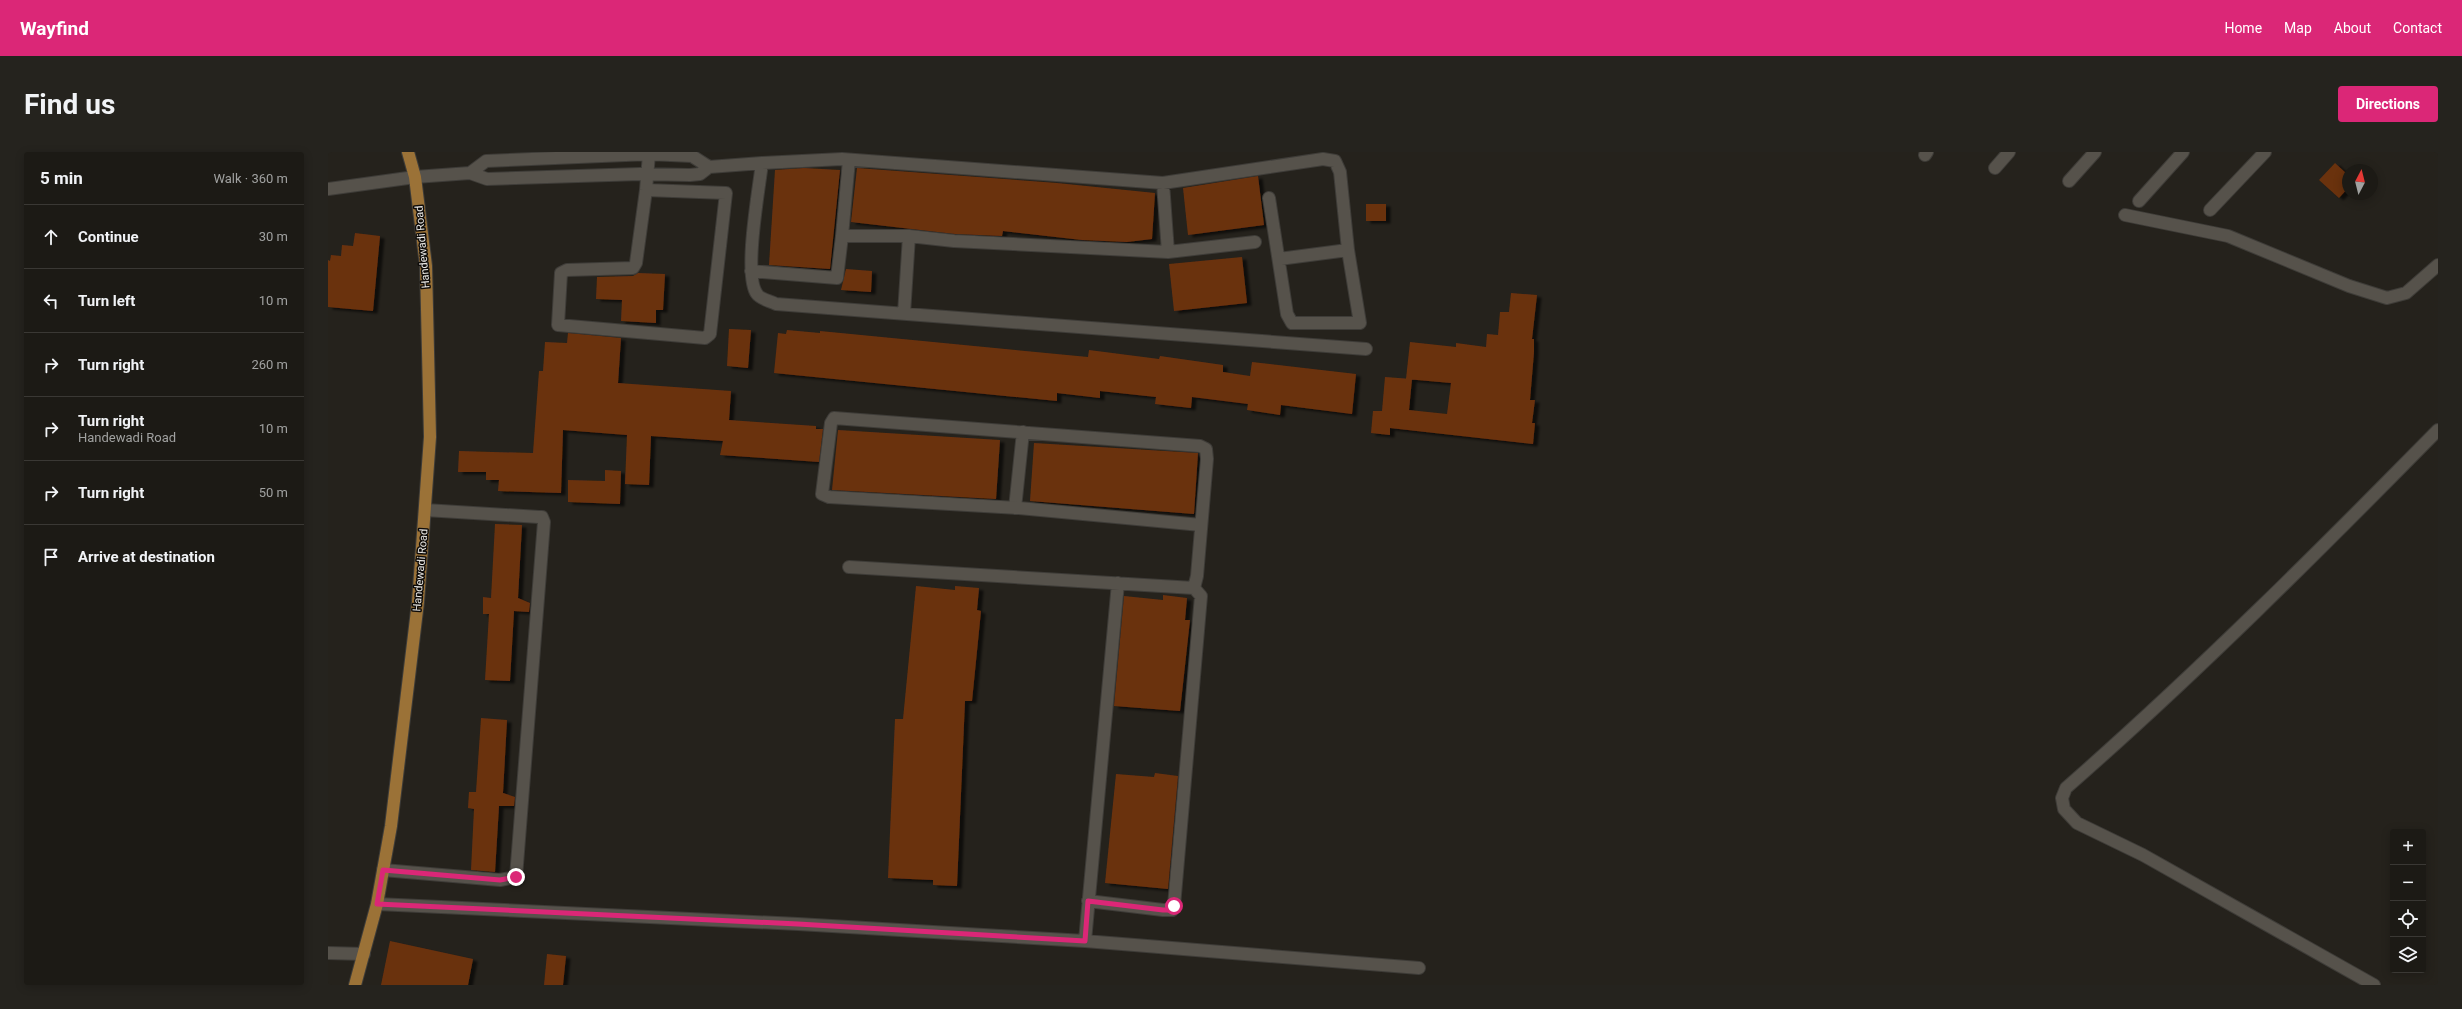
<!DOCTYPE html>
<meta charset="utf-8">
<style>
body{margin:0;font-family:Roboto,sans-serif;background:#25231e;color:#f1f3f6}
.controls{position:absolute;right:12px;bottom:12px;display:grid;overflow:hidden;border-radius:4px;box-shadow:0 2px 10px #0003}
.controls button{width:36px;height:36px;display:grid;place-items:center;padding:0;border:0;border-bottom:1px solid #3a3834;background:#1c1a15;color:#f1f3f6;font:20px sans-serif}
.compass{position:absolute;left:2014px;top:12px;width:36px;height:36px;border-radius:50%;background:#1c1a15;box-shadow:0 2px 10px #0003;rotate:7deg}
.stop{position:absolute;width:12px;height:12px;margin:-9px;border:3px solid #db2777;border-radius:50%;background:#fff}
.stop.end{background:#db2777;border-color:#fff;box-shadow:0 1px 4px #0008}
.list{margin:0;padding:0;list-style:none}
h2{display:flex;justify-content:space-between;align-items:center;height:52px;margin:0;padding:0 16px;font-size:17px}
h2 small{font-size:13px;font-weight:400;color:#a0a1a0}
.list li{display:grid;grid-template-columns:26px 1fr auto;gap:12px;align-items:center;box-sizing:border-box;height:64px;padding:0 16px;border-top:1px solid #3a3834}
.list b{display:block;font-size:15px;white-space:nowrap}
.list p{margin:0;font-size:13px;white-space:nowrap;color:#a0a1a0}
.list em{font-size:13px;font-style:normal;color:#a0a1a0}
.icon{flex:none;width:22px;height:22px;fill:none;stroke:currentColor;stroke-width:2;stroke-linecap:round;stroke-linejoin:round}
.map{position:relative;flex:none;width:2110px;height:833px;overflow:hidden;border-radius:4px}
header{display:flex;align-items:center;gap:24px;box-sizing:border-box;height:56px;padding:0 20px;background:#db2777;color:#fff}
header strong{font-size:19px}
nav{display:flex;gap:22px;margin-inline-start:auto;font-size:14px}
.intro{display:flex;align-items:center;justify-content:space-between;box-sizing:border-box;height:96px;padding:0 24px}
h1{margin:0;font-size:28px}
.button{padding:10px 18px;border-radius:4px;background:#db2777;color:#fff;font-size:14px;font-weight:700}
main{display:flex;gap:24px;padding:0 24px}
aside{flex:1;background:#1c1a15;border-radius:4px;box-shadow:0 2px 10px #0003}
.map>svg:first-child{display:block}
.building{fill:#6b310e;filter:url(#shadow)}
.lines{fill:none;stroke-linecap:round;stroke-linejoin:round}
.minor-casing{stroke:#3e3c38;stroke-width:14}
.major-casing{stroke:#3e3c38;stroke-width:14}
.minor{stroke:#56524b;stroke-width:12}
.major{stroke:#9b7237;stroke-width:12}
.route{stroke:#db2777;stroke-width:5}
.labels{text-anchor:middle;stroke-width:3;stroke-linejoin:round;paint-order:stroke}
.street-label{font-size:11px;fill:#eae8e4;stroke:#0d0b09}
</style>
<header>
<strong>Wayfind</strong>
<nav><a>Home</a><a>Map</a><a>About</a><a>Contact</a></nav>
</header>
<div class="intro"><h1>Find us</h1><a class="button">Directions</a></div>
<main>
<aside>
<h2>5 min<small>Walk · 360 m</small></h2>
<ul class="list">
<li><svg class="icon" aria-label="ahead" viewBox="0 0 24 24"><path d="M12 20V5M6 11l6-6 6 6"/></svg><div><b>Continue</b></div><em>30 m</em></li>
<li><svg class="icon" aria-label="left" viewBox="0 0 24 24"><path d="M17 20v-9H6M10 6l-5 5 5 5"/></svg><div><b>Turn left</b></div><em>10 m</em></li>
<li><svg class="icon" aria-label="right" viewBox="0 0 24 24"><path d="M7 20v-9h11M14 6l5 5-5 5"/></svg><div><b>Turn right</b></div><em>260 m</em></li>
<li><svg class="icon" aria-label="right" viewBox="0 0 24 24"><path d="M7 20v-9h11M14 6l5 5-5 5"/></svg><div><b>Turn right</b><p>Handewadi Road</p></div><em>10 m</em></li>
<li><svg class="icon" aria-label="right" viewBox="0 0 24 24"><path d="M7 20v-9h11M14 6l5 5-5 5"/></svg><div><b>Turn right</b></div><em>50 m</em></li>
<li><svg class="icon" aria-label="arrive" viewBox="0 0 24 24"><path d="M6 21V4h12l-3 4 3 4H6"/></svg><div><b>Arrive at destination</b></div></li>
</ul>
</aside>
<div class="map">
<svg width="2110" height="833" viewBox="0 0 2110 833">
<defs>
<filter id="shadow"><feDropShadow dx="4.5" dy="2.5" stdDeviation="1" flood-color="#0009"/></filter>
</defs>
<rect width="100%" height="100%" fill="#25221c"/>
<!-- building -->
<path class="building" d="M2007,11L2020,23V36L2011,46L1991,28Z
M476,16L512,18L502,117L441,113L447,18Z
M529,16L729,31L827,41L824,87L799,90L754,88L675,79L674,84L627,82L523,70Z
M930,24L936,73L860,83L855,36Z
M1038,52H1058V69H1038Z
M27,81L52,84L45,159L0,155V108L2,109L3,103L13,104L14,93L25,94Z
M914,105L919,151L846,159L841,112Z
M518,117L544,119L543,140L513,138Z
M310,121L337,122L335,158H328V171L293,169L294,148L268,147L269,125L305,124Z
M1183,141L1209,143L1204,187H1206V200L1202,248H1207L1204,271H1207L1205,292L1062,276V283L1043,281L1045,259H1054L1057,225L1084,227L1081,258L1119,262L1123,231L1078,227L1082,190L1128,195V191L1158,195L1159,182L1170,183L1172,160H1181Z
M401,177L423,178L420,216L399,214Z
M459,178L492,181V179L760,205L761,198L831,207L832,204L895,213V220L922,224L924,210L1028,222L1024,262L953,253L952,263L919,258L920,252L864,245L863,256L827,252L828,245L772,239V246L729,241V249L446,221L450,181L458,182Z
M240,181L293,186L290,231L403,239L401,268L488,274V277H495L491,310L392,303L395,289L323,284L321,333L297,332L299,283L235,278L233,341L170,339L171,328H158V320H130L131,299L205,301L211,219H215L217,190L239,191Z
M510,278L672,288L668,347L504,338Z
M706,291L870,301L866,362L702,349Z
M277,318L293,319L292,352L240,350V328L277,329Z
M167,372L194,373L190,446L202,451L201,460L186,459L182,529L157,528L161,462H155V445L163,446Z
M588,434L627,438V434L651,436L649,458L653,459L644,549H637L629,734L605,733V728L560,726L567,567H575Z
M835,443L859,446L857,468H862L852,559L786,554L796,444L835,448Z
M153,566L179,568L175,641L187,645L186,654H171L167,720L143,718L146,657L140,656L141,640H148Z
M827,621L850,624L840,737L777,731L788,622L826,625Z
M62,789L145,807L140,833H53Z
M219,802L238,804L235,833H216Z"/>
<g class="lines">
<defs>
<path id="minor" d="M1597,3L1599,0
M521,8L514,84H581
M434,11L514,7L835,31L995,7L1007,9L1012,20L1020,98L1032,171H964L959,162L941,46
M1667,16L1681,0
M142,21L158,9L321,2L364,4L381,15
M1741,29L1767,0
M835,31L840,100L927,90
M0,37L87,25L142,21L159,27L312,22L362,23L372,22L381,15L434,11C431,37 415,124 429,142C432,147 442,149 448,152L1038,197
M318,38L398,41L382,182L377,186L230,173L233,121L239,118L305,116L308,111L318,38L321,2
M1811,49L1855,0
M1882,58L1937,0
M1797,63L1900,84L2021,134L2059,146L2078,141L2110,113
M951,107L1020,98
M423,119L509,126L514,84
M576,162L581,84L626,89L840,100
M687,356L695,280
M521,415L866,436L869,424L879,307L878,297L872,294L506,266L503,271L494,342L501,345L691,356L873,373
M55,718L172,728L188,725L216,370L214,365H211L97,358
M760,749L835,758H844L846,754L873,444L866,436
M49,752L470,772L757,789L1091,816
M757,789L790,431
M0,801L36,802
M2046,833L1815,703L1749,671L1736,657L1734,646L1738,636C1867,523 1990,400 2110,278"/>
<path id="major" d="M27,833L49,752L63,674L90,450L102,285L98,114L87,25L80,0"/>
</defs>
<!-- minor casing -->
<use href="#minor" class="minor-casing"/>
<!-- major casing -->
<use href="#major" class="major-casing"/>
<!-- minor -->
<use href="#minor" class="minor"/>
<!-- major -->
<use href="#major" class="major"/>
</g>
<g class="lines">
<!-- route -->
<path class="route" d="M188,725L172,728L55,718L49,752L470,772L757,789L760,749L835,758H844L846,754"/>
</g>
<g class="labels">
<!-- street labels -->
<g class="street-label">
<text transform="translate(94 95) rotate(-95)" y="4">Handewadi Road</text>
<text transform="translate(92 418) rotate(-85)" y="4">Handewadi Road</text>
</g>
</g>
</svg>
<div class="controls">
<button>+</button>
<button>−</button>
<button><svg class="icon" aria-label="locate" viewBox="0 0 24 24"><circle cx="12" cy="12" r="6"/><path d="M12 2v4M12 18v4M2 12h4M18 12h4"/></svg></button>
<button><svg class="icon" aria-label="layers" viewBox="0 0 24 24"><path d="M12 4l9 5-9 5-9-5zM3 14l9 5 9-5"/></svg></button>
</div>
<svg class="compass" viewBox="-18 -18 36 36"><path d="M0-13l5 13h-10z" fill="#e53935"/><path d="M0 13l5-13h-10z" fill="#a0a1a0"/></svg>
<div class="stop" style="left:846px;top:754px"></div>
<div class="stop end" style="left:188px;top:725px"></div>
</div>
</main>
